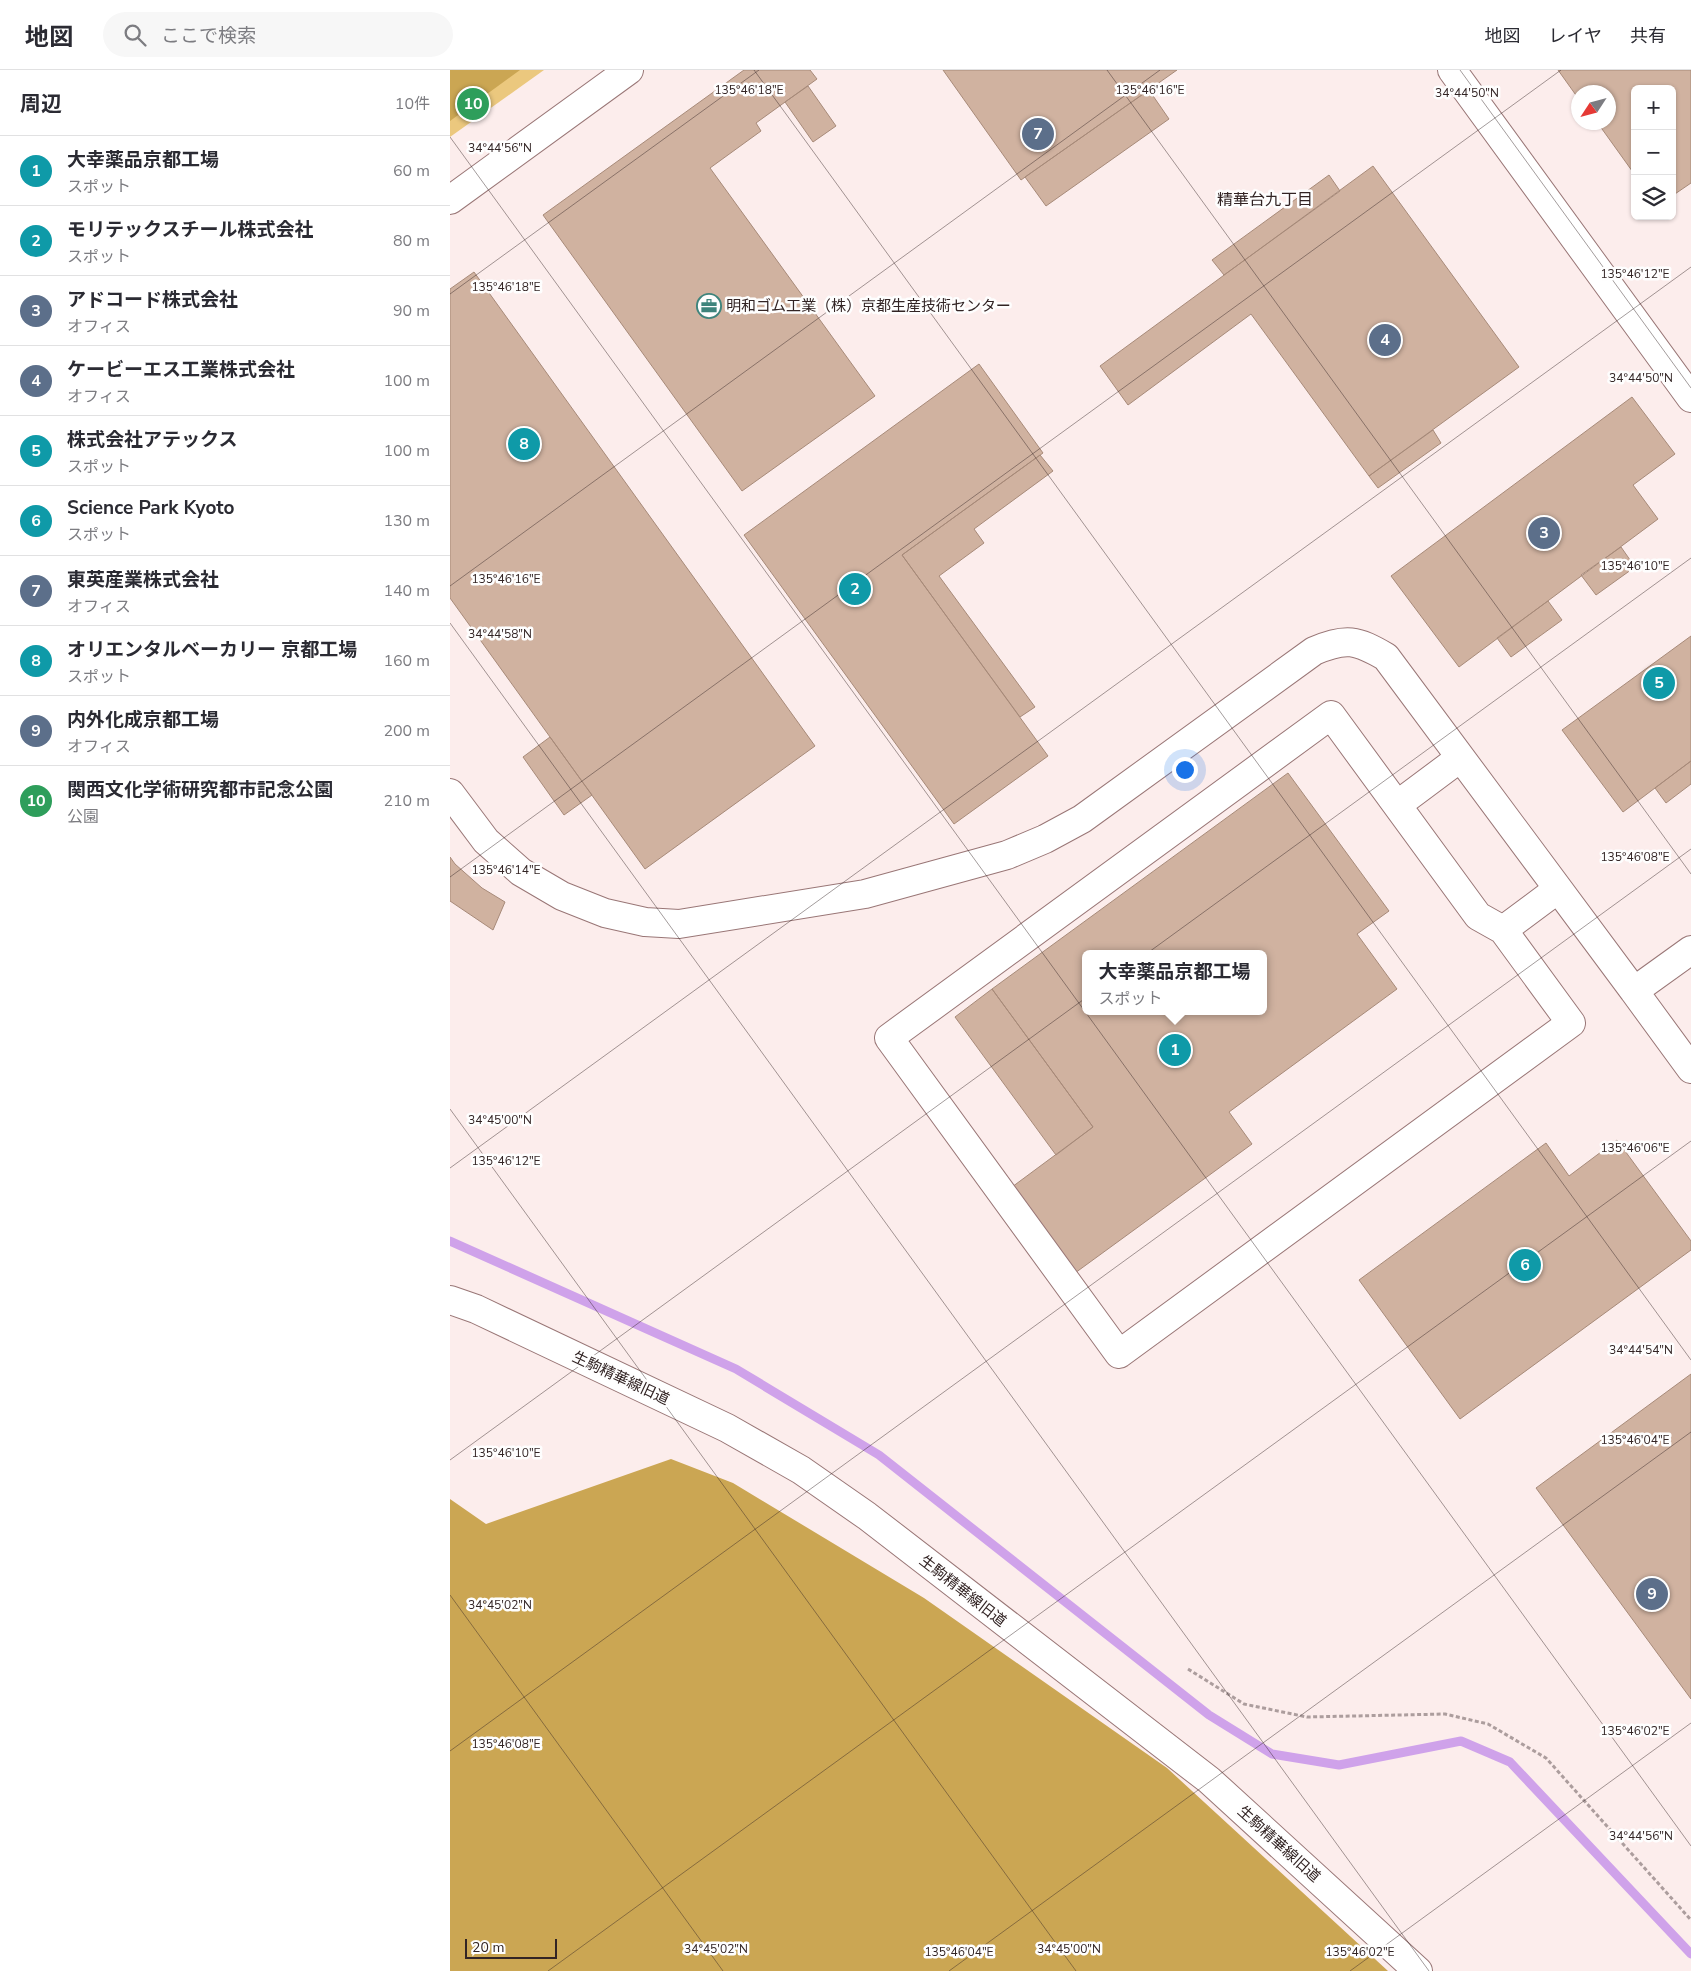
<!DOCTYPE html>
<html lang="ja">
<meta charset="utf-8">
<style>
body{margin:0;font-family:"Nunito Sans","Noto Sans JP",sans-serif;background:#f7f7f7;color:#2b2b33}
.controls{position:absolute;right:15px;top:15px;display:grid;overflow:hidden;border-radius:8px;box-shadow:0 1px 4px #0004}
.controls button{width:45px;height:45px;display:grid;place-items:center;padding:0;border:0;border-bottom:1px solid #e1e1e2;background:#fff;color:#2b2b33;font:25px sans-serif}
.compass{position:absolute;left:1121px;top:15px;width:45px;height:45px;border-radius:50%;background:#fff;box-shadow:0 1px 4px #0004;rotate:234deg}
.scale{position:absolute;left:15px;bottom:12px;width:92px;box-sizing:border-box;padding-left:5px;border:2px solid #322424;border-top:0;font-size:14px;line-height:18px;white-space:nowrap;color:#322424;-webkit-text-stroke:4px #fefefe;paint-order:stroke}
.you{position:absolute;left:734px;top:699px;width:18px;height:18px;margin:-12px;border:4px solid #fff;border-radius:50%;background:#1a73e8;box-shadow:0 0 0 8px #1a73e833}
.badge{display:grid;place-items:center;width:32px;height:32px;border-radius:50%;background:#ea580c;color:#fff;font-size:16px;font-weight:700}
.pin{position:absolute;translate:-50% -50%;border:2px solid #fff;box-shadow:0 1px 5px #0006}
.popup{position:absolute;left:632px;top:880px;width:185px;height:65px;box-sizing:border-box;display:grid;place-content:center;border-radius:8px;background:#fff;filter:drop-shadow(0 1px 4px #0005);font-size:16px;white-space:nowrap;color:#7c7c81}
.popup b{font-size:19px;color:#2b2b33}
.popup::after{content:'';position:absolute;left:50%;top:100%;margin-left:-10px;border:10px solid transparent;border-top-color:#fff}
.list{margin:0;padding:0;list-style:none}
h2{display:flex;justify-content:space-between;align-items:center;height:65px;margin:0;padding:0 20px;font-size:21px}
h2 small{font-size:16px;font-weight:400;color:#7c7c81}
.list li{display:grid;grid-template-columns:32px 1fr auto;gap:15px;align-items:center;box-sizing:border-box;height:70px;padding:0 20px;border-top:1px solid #e1e1e2}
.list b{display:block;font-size:19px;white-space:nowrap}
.list p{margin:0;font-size:16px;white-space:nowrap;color:#7c7c81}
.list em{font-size:16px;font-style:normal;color:#7c7c81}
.icon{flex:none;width:28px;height:28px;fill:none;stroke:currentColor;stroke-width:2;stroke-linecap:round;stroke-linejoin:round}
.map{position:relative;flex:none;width:1241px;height:1901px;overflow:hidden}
header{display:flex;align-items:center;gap:30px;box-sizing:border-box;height:70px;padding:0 25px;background:#fff;border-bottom:1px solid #e1e1e2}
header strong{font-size:24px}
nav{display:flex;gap:28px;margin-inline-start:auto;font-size:18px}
.search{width:350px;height:45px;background:#f7f7f7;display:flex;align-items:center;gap:12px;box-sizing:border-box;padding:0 18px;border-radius:28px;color:#7c7c81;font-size:19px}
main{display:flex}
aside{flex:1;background:#fff}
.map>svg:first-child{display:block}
.green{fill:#ebc87e}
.forest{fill:#cba653}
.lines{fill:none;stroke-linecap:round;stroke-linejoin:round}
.stream{stroke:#cfa2ea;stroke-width:9}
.building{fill:#d0b2a0;stroke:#a78a79;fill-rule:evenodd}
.minor-casing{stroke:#997676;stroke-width:30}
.path{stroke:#ac9d9d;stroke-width:3;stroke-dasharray:4 2.5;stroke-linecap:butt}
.minor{stroke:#fff;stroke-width:28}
.ticks{fill:none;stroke:#322424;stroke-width:1;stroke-opacity:0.45}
.labels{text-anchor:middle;stroke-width:5;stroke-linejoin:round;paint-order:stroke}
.poi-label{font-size:15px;fill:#322424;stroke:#fefefe;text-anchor:start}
.street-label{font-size:15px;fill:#322424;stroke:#fefefe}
.neighbourhood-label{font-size:16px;fill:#322424;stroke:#fefefe}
.ticks-label{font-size:12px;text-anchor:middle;fill:#322424;stroke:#fefefe;stroke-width:5;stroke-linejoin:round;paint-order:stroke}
</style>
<header>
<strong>地図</strong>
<div class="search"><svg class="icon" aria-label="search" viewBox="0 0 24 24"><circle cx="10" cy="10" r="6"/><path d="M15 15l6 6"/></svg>ここで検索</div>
<nav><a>地図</a><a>レイヤ</a><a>共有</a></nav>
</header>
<main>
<aside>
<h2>周辺<small>10件</small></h2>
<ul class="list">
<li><span class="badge" style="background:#0f9aa8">1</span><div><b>大幸薬品京都工場</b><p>スポット</p></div><em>60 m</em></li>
<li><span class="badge" style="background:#0f9aa8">2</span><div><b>モリテックスチール株式会社</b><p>スポット</p></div><em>80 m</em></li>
<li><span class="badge" style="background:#5c6f8a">3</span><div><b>アドコード株式会社</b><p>オフィス</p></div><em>90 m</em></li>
<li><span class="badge" style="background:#5c6f8a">4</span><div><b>ケービーエス工業株式会社</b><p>オフィス</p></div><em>100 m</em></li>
<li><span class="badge" style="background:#0f9aa8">5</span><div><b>株式会社アテックス</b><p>スポット</p></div><em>100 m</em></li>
<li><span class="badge" style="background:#0f9aa8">6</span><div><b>Science Park Kyoto</b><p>スポット</p></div><em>130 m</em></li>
<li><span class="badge" style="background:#5c6f8a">7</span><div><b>東英産業株式会社</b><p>オフィス</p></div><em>140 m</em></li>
<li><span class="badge" style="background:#0f9aa8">8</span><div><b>オリエンタルベーカリー 京都工場</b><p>スポット</p></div><em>160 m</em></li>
<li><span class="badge" style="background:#5c6f8a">9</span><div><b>内外化成京都工場</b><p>オフィス</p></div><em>200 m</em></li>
<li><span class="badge" style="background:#2e9e5b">10</span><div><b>関西文化学術研究都市記念公園</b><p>公園</p></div><em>210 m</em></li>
</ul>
</aside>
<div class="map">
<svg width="1241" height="1901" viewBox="0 0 1241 1901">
<rect width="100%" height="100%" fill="#fcedec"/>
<!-- green -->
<path class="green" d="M0,0H94L0,67Z"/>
<!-- forest -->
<path class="forest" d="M0,0H70L0,51Z
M221,1389L283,1413L474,1528L717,1698L938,1901H0V1429L36,1454Z"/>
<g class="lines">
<!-- stream -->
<path class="stream" d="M0,1171L286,1299L429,1385L759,1645L822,1684L889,1695L1011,1671L1060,1692L1241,1884"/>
</g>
<!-- building -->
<path class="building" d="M294,0H360L367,9L306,53L311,61L260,98L425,326L292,421L93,145Z
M493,0H727L571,110Z
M1108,0H1241V113L1222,126V19H1185V105L1147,52H1158V22H1128V28Z
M358,16L386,56L363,72L335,32Z
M699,20L719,49L596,136L575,107Z
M923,96L1069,297L919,406L801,244L678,335L650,296Z
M879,105L890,121L774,205L762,190Z
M24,202L365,676L195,799L0,528V219Z
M529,294L593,383L452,485L598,686L504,754L294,465Z
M1182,327L1225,384L1183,415L1208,449L1009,597L941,506Z
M983,360L991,373L928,418L919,406Z
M590,385L603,401L524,459L534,473L489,506L585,637L570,647L452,485Z
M1171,477L1185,497L1146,525L1131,505Z
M1098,531L1112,550L1061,587L1047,568Z
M1241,566V691L1173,742L1112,660Z
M100,667L142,725L114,745L73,687Z
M1241,691V714L1216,733L1205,718Z
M838,703L939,841L907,864L947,919L779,1042L802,1074L625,1203L562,1117L643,1057L542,919ZM636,884H814V941H636Z
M0,787L5,794L32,818L55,832L43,860L0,831Z
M542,919L643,1057L606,1085L505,947Z
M1167,1070L1241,1171V1180L1010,1349L909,1210L1096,1073L1119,1106Z
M1241,1304V1629L1086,1418Z"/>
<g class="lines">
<defs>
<path id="minor" d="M1002,0L1241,328
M0,130L179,0
M0,723L36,771L71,802L112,826L155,843L195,852L229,854L415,824L557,785L595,769L632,749L864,581C896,567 907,570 936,587L1184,921
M947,735L1010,688
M1053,860L1028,846L881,645L439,968L669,1284L1121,953L1053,860L1108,819
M1241,880L1184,921L1241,999
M0,1230L26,1239L277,1358L351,1400L417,1446L759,1710L968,1901"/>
</defs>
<!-- minor casing -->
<use href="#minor" class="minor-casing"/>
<!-- path -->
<path class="path" d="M738,1599L794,1634L857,1647L995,1644L1038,1654L1096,1688L1241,1850"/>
<!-- minor -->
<use href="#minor" class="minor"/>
</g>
<!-- ticks -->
<path class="ticks" d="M304,0L1241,1290M657,0L1241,804M1010,0L1241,318M0,67L1241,1776M0,224L309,0M0,516L710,0M0,553L979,1901M0,807L1111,0M0,1039L626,1901M0,1098L1241,197M0,1390L1241,488M0,1525L273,1901M0,1681L1241,779M98,1901L1241,1071M499,1901L1241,1362M900,1901L1241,1653"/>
<!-- icons -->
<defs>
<symbol id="office-ring" viewBox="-11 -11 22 22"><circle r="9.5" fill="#fefefe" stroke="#3e847c" stroke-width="1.5"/><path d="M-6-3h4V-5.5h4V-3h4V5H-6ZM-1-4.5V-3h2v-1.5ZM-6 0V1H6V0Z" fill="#3e847c"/></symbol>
</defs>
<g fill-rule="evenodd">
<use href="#office-ring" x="245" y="222" width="28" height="28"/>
</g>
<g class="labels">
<!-- poi labels -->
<g class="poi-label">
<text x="276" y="241">明和ゴム工業（株）京都生産技術センター</text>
</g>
<!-- street labels -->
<g class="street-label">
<text transform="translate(171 1308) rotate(25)" y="5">生駒精華線旧道</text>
<text transform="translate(513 1521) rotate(38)" y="5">生駒精華線旧道</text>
<text transform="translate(829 1774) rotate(42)" y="5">生駒精華線旧道</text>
</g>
<!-- neighbourhood labels -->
<g class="neighbourhood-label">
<text x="815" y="135">精華台九丁目</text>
</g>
</g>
<g class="ticks-label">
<text x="299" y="24">135°46'18"E</text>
<text x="700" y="24">135°46'16"E</text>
<text x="1017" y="27">34°44'50"N</text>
<text x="50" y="82">34°44'56"N</text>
<text x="1185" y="208">135°46'12"E</text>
<text x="56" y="221">135°46'18"E</text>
<text x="1191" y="312">34°44'50"N</text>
<text x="1185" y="500">135°46'10"E</text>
<text x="56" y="513">135°46'16"E</text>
<text x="50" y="568">34°44'58"N</text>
<text x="1185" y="791">135°46'08"E</text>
<text x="56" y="804">135°46'14"E</text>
<text x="50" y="1054">34°45'00"N</text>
<text x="1185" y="1082">135°46'06"E</text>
<text x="56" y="1095">135°46'12"E</text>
<text x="1191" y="1284">34°44'54"N</text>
<text x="1185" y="1374">135°46'04"E</text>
<text x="56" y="1387">135°46'10"E</text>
<text x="50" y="1539">34°45'02"N</text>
<text x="1185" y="1665">135°46'02"E</text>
<text x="56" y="1678">135°46'08"E</text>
<text x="1191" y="1770">34°44'56"N</text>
<text x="266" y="1883">34°45'02"N</text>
<text x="619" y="1883">34°45'00"N</text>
<text x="509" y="1886">135°46'04"E</text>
<text x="910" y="1886">135°46'02"E</text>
</g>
</svg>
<div class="controls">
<button>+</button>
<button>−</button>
<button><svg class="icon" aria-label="layers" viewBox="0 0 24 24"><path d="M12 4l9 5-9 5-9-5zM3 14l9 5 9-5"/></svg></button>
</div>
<svg class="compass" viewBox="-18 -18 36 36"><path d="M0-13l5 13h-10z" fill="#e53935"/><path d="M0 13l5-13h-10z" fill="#7c7c81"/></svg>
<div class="scale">20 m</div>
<div class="you"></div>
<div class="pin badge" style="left:725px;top:980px;background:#0f9aa8">1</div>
<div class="popup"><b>大幸薬品京都工場</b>スポット</div>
<div class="pin badge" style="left:405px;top:519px;background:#0f9aa8">2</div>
<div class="pin badge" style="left:1094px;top:463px;background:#5c6f8a">3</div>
<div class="pin badge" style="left:935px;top:270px;background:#5c6f8a">4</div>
<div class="pin badge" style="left:1209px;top:613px;background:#0f9aa8">5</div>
<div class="pin badge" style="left:1075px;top:1195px;background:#0f9aa8">6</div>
<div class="pin badge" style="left:588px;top:64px;background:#5c6f8a">7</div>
<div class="pin badge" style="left:74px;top:374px;background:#0f9aa8">8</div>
<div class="pin badge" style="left:1202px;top:1524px;background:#5c6f8a">9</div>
<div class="pin badge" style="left:23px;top:34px;background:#2e9e5b">10</div>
</div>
</main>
